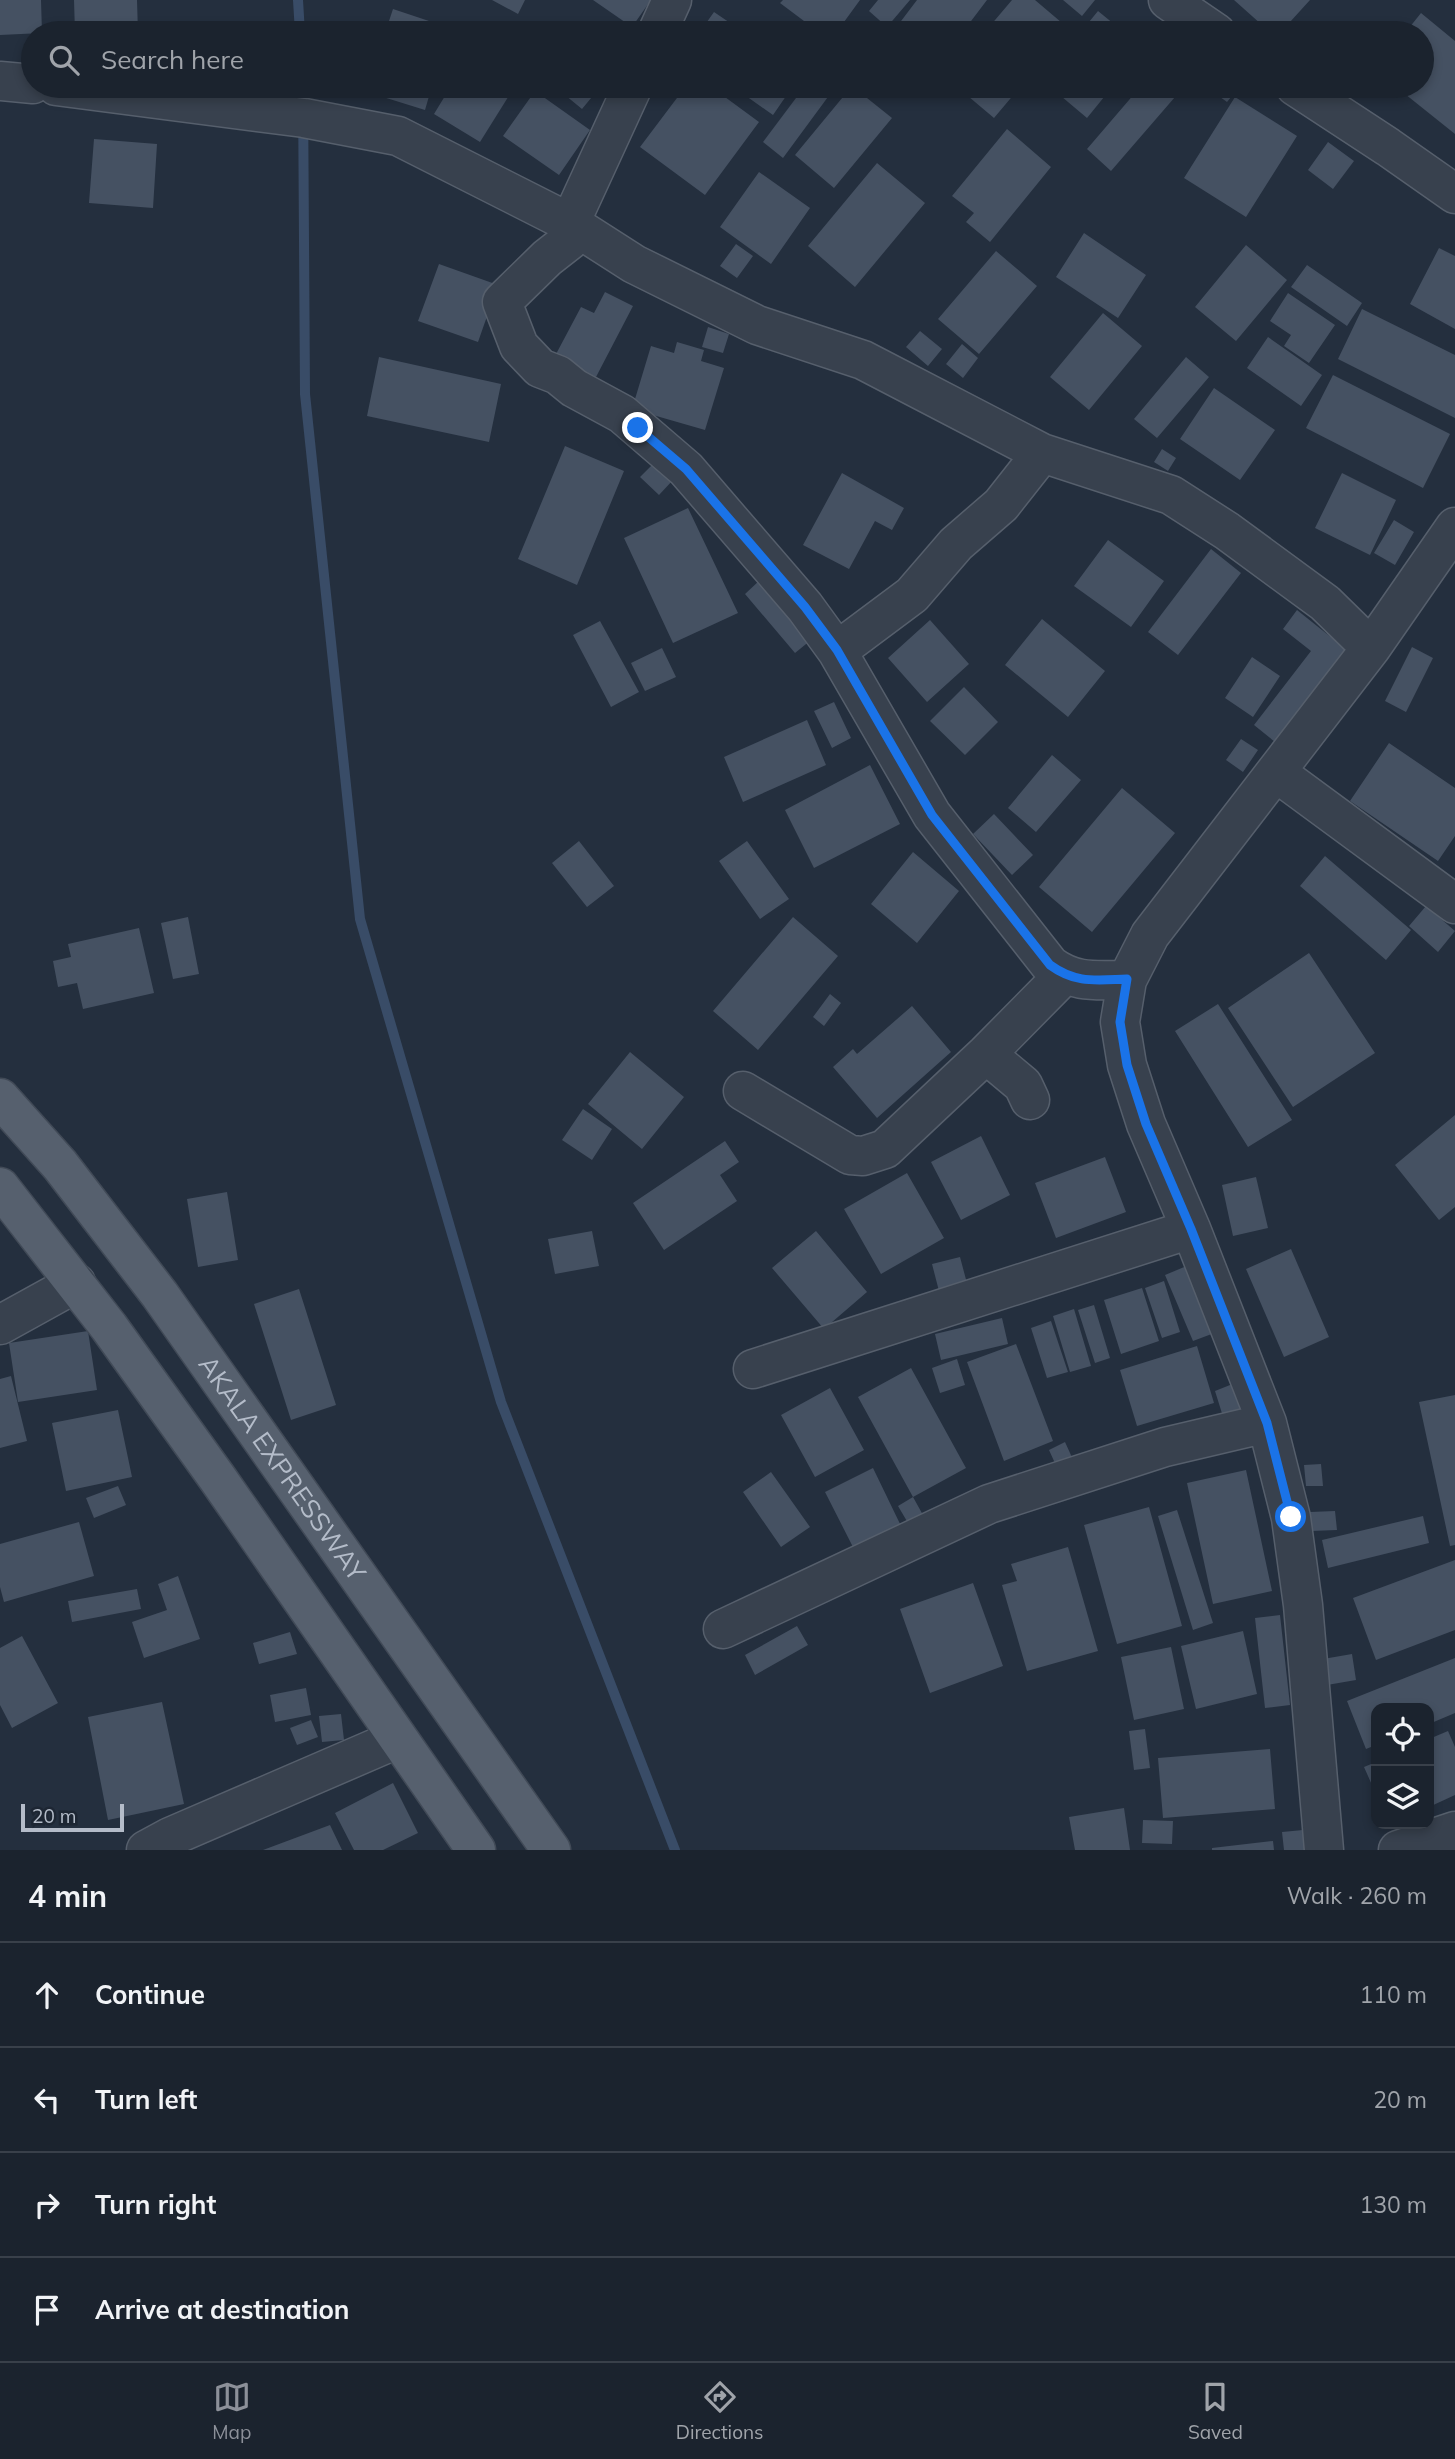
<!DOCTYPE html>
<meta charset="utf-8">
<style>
body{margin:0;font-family:Mulish,sans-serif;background:#242b36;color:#f1f3f6}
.controls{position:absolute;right:21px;bottom:21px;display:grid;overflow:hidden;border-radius:14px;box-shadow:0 4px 10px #0003}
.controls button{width:63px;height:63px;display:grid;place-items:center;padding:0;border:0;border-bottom:2px solid #39404a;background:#1b232e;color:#f1f3f6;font:35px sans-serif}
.scale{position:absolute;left:21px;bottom:18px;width:103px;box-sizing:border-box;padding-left:7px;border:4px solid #b4bcc9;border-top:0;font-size:19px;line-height:24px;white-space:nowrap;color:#b4bcc9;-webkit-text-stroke:5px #1d2633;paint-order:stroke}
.stop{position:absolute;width:21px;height:21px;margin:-16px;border:5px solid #1a73e8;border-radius:50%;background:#fff}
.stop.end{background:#1a73e8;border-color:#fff;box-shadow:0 2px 7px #0008}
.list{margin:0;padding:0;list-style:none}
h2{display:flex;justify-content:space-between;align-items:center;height:91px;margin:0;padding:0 28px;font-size:30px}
h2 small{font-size:23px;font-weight:400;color:#a0a4aa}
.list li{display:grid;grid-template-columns:46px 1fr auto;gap:21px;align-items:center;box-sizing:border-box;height:105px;padding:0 28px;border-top:2px solid #39404a}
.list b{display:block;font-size:26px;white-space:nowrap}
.list em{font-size:23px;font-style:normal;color:#a0a4aa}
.icon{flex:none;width:38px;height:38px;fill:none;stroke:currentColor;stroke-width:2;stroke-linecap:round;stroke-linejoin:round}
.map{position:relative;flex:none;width:1455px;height:1850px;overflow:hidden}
.search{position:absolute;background:#1b232e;box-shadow:0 4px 10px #0003;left:21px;right:21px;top:21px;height:77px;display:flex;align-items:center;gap:18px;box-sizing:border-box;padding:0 24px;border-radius:38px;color:#a0a4aa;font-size:26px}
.sheet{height:511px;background:#1b232e}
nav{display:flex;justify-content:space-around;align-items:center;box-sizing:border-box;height:98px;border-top:2px solid #39404a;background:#1b232e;font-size:19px;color:#a0a4aa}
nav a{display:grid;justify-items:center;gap:4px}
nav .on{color:#8c9099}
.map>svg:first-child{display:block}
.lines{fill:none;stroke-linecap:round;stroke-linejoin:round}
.stream{stroke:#394c67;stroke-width:10}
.building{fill:#455162}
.minor-casing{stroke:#565f6c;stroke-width:41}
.major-casing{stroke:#414a57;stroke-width:41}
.minor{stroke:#38414e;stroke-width:38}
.major{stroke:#56606e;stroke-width:38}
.route{stroke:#1a73e8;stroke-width:9}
.labels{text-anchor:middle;stroke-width:7;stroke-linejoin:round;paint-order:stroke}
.street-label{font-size:26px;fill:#b4bcc9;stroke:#1d2633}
</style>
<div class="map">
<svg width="1455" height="1850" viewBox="0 0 1455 1850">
<rect width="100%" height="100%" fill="#242f3e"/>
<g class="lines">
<!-- stream -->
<path class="stream" d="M298,0L300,33
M303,86L305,394L360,919L501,1402L675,1850"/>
</g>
<!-- building -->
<path class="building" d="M0,0H41L42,33L0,35Z
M74,0H137L138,33H75Z
M492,0H525L518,14Z
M593,0H651L632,27Z
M783,0H860L836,33H820L780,3Z
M878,0H910L887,27L869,11Z
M917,0H987L962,33H892Z
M1012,0H1035L1068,28L1064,33H984Z
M1063,0H1095L1082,16Z
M1234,0H1310L1280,33H1271Z
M393,9L450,28L448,33H385Z
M1098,11L1125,33H1080Z
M714,12L745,33H699Z
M1421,13L1455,41V134L1395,86H1422V33H1405Z
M559,22L573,33H550Z
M369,86H432L425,110L367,92Z
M451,86H515L480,142L434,114Z
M554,86H601L582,109Z
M686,86H710L759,122L705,195L640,147Z
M732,86H793L773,115Z
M805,86H836L783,158L763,142Z
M852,86L892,118L834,188L795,155Z
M956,86H1021L994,118Z
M1049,86H1113L1087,118Z
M1141,86H1174L1169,92L1175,97L1111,171L1087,149Z
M1205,86H1240L1227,102Z
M535,91L590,130L559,175L503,136Z
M1235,97L1297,136L1246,217L1184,178Z
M1007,129L1051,167L990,242L966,222L974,213L952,196Z
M94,139L157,144L153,208L89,203Z
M1328,142L1354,161L1333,189L1308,170Z
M877,163L925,203L855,287L808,246Z
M759,172L810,208L771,264L720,227Z
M1084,233L1146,275L1118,318L1056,277Z
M736,244L753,256L737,278L720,266Z
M1246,245L1287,280L1236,341L1195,307Z
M1439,248L1455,256V329L1410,304Z
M996,251L1037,286L979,354L938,319Z
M439,264L498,285L478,342L418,321Z
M1307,265L1362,303L1347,326L1291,287Z
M605,292L633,306L596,377L555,356L581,307L594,313Z
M1288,293L1335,325L1309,363L1284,346L1291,335L1270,321Z
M1362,309L1455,355V418L1338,359Z
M1103,313L1142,346L1089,410L1050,377Z
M708,327L729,334L723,353L702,347Z
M920,331L942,349L928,366L906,347Z
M1268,337L1322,375L1301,406L1247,368Z
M677,342L704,350L701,361L724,368L705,430L632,409L651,346L674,353Z
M962,344L978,358L963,378L946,364Z
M379,357L501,384L489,442L367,416Z
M1186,357L1209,377L1157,438L1134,419Z
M1333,375L1450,434L1423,488L1306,428Z
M1214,388L1275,430L1240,480L1180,439Z
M565,446L624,471L577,585L518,559Z
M1162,449L1176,458L1168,471L1154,462Z
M655,462L673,480L659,495L640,477Z
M842,473L904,508L892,530L875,521L849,569L803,545Z
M1342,473L1396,500L1370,555L1315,528Z
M688,508L738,613L673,643L624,538Z
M1394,520L1414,532L1395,565L1374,553Z
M1108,540L1164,581L1131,627L1074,586Z
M1211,549L1241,573L1178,655L1148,632Z
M760,580L811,640L795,653L745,594Z
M1297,610L1347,650L1275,742L1254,725L1311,651L1283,629Z
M1042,619L1105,671L1068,717L1005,665Z
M930,620L969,664L927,702L888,658Z
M600,621L639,692L611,707L573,635Z
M1412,647L1433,658L1406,712L1385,701Z
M662,648L676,677L645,691L631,663Z
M1252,657L1280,676L1253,717L1225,698Z
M964,687L998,722L965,755L930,721Z
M834,702L851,738L832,748L814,711Z
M807,720L826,765L743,802L724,757Z
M1241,739L1258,750L1243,772L1226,760Z
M1389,743L1455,788V836L1438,861L1350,801Z
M1052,755L1081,780L1036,832L1008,808Z
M870,765L900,824L814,868L785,810Z
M1122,788L1175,833L1092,932L1039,887Z
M994,814L1033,855L1012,875L973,834Z
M579,841L614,886L587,907L552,863Z
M747,841L789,899L760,919L719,861Z
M913,852L959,891L917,943L871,904Z
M1325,856L1411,930L1386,960L1300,886Z
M1426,906L1455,931L1438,952L1409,926Z
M188,917L199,974L173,979L161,923Z
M793,917L838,956L758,1050L713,1011Z
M139,928L154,993L83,1009L77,983L58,987L53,961L71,957L68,944Z
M1309,953L1375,1053L1293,1107L1228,1008Z
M830,994L841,1003L824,1026L813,1017Z
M1218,1004L1292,1120L1248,1147L1175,1031Z
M912,1006L951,1052L877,1118L833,1067L853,1049L857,1054Z
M630,1052L684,1097L642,1149L588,1104Z
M583,1109L612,1129L592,1160L562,1140Z
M1455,1115V1207L1439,1220L1395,1165Z
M981,1136L1010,1195L961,1220L931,1162Z
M725,1141L739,1162L720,1175L737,1201L664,1250L633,1203Z
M1105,1157L1126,1212L1056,1238L1035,1183Z
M907,1173L944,1238L881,1274L844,1209Z
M1256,1177L1268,1228L1233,1236L1222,1185Z
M227,1192L238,1260L198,1267L187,1199Z
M592,1231L599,1266L555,1274L548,1239Z
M816,1231L867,1292L824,1329L772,1268Z
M1291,1249L1329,1337L1284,1357L1246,1269Z
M960,1257L968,1287L940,1295L932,1264Z
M1189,1265L1217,1332L1193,1341L1165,1275Z
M1164,1281L1180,1332L1162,1338L1145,1288Z
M1142,1288L1159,1341L1121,1354L1104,1300Z
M299,1289L336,1405L291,1420L254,1304Z
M1094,1305L1110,1358L1095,1363L1078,1310Z
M1074,1309L1091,1366L1070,1372L1053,1316Z
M1002,1318L1008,1344L941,1360L935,1334Z
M1051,1321L1068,1372L1047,1378L1031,1328Z
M88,1331L97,1390L18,1402L9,1343Z
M1016,1344L1053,1441L1004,1461L967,1362Z
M1197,1346L1214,1403L1137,1426L1120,1370Z
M957,1359L965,1385L940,1393L932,1368Z
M911,1368L966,1468L913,1497L858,1397Z
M11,1376L27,1441L0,1448V1379Z
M1235,1383L1246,1416L1225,1423L1215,1391Z
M830,1388L864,1450L815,1477L781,1415Z
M1455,1395V1545L1450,1546L1419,1402Z
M118,1410L132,1477L66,1491L52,1423Z
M1065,1442L1075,1464L1059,1472L1049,1450Z
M1321,1464L1323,1486H1306L1304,1465Z
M873,1468L902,1528L855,1551L825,1492Z
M1246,1470L1272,1591L1213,1604L1187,1483Z
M771,1472L810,1527L781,1547L743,1492Z
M118,1486L126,1505L94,1518L86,1498Z
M913,1497L923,1515L908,1523L898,1506Z
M1149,1507L1182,1626L1117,1644L1084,1525Z
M1177,1510L1213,1623L1193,1630L1158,1516Z
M1335,1511L1337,1530L1311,1531L1310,1512Z
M1423,1516L1429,1543L1328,1568L1322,1540Z
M79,1522L94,1576L4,1602L0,1587V1544Z
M1068,1547L1098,1651L1027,1671L1002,1585L1017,1581L1011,1564Z
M1455,1560V1630L1376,1660L1353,1598Z
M178,1576L200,1639L144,1658L132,1622L167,1610L158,1584Z
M973,1583L1003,1666L930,1693L900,1609Z
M137,1589L141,1609L72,1622L68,1601Z
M1280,1615L1290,1705L1265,1708L1255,1618Z
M797,1626L808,1645L755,1675L745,1655Z
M1243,1631L1257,1694L1196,1709L1181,1646Z
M290,1632L297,1654L259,1664L253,1643Z
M22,1636L58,1703L12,1728L0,1705V1648Z
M1171,1647L1184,1709L1134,1720L1121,1657Z
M1352,1654L1356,1680L1327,1685L1323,1659Z
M1455,1658V1713L1429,1724V1708H1376V1745L1366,1749L1347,1701Z
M306,1688L311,1715L275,1722L270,1695Z
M162,1702L184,1804L108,1820L88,1717Z
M341,1714L344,1740L322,1742L319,1716Z
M311,1720L318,1737L297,1745L290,1728Z
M1145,1729L1150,1768L1134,1770L1129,1731Z
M1448,1731L1455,1747V1795L1429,1807V1739Z
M1270,1749L1275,1809L1163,1818L1158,1758Z
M1376,1762V1794L1364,1767Z
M393,1783L418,1833L383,1850H354L335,1813Z
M1124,1808L1130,1850H1075L1069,1817Z
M1143,1820L1173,1821L1172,1844L1142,1843Z
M330,1825L342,1850H263Z
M1303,1830L1305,1850H1284L1282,1832Z
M1273,1841L1274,1850H1212V1848Z"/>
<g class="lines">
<defs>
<path id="minor" d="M1168,0L1216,33
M657,33L672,0
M0,81L33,84
M56,86L304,118L398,136L570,223L634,264L757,325L863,360L1042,453L1171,495L1227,531L1325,603L1371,648
M1295,86L1388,147L1455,194
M566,222L570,240L547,258L502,302L519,346L540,368L558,375L574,388L622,414L686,469L805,607L837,651L932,815L1050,965C1076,984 1096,980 1127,980
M570,223L633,86
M837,651L912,595L956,544L1001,505L1042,453
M1277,773L1455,904
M986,1054L1023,1085L1030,1100
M743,1091L850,1155L863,1156L885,1149L986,1054L1064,975
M0,1325L76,1283
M753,1369L1191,1229
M723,1629L989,1504L1165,1447L1267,1423
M146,1850L170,1837L397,1739
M1324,1850L1303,1605L1291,1518L1267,1423L1191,1229L1146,1124L1127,1065L1120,1022L1127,980L1150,935L1371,648L1455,527
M1398,1850L1455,1831"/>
<g id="major">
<path id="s1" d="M0,1098L60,1165L160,1295L551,1850"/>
<path d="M0,1187L109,1327L218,1479L476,1850"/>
</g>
</defs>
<!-- minor casing -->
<use href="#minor" class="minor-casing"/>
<!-- major casing -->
<use href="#major" class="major-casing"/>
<!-- minor -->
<use href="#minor" class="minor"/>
<!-- major -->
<use href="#major" class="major"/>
</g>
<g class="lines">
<!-- route -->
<path class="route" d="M638,428L686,469L805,607L837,650L932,815L1050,965C1076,984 1096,980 1127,979L1120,1022L1127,1065L1146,1124L1191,1229L1267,1423L1291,1517"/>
</g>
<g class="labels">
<!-- street labels -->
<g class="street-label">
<text dy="9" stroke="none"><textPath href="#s1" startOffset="466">AKALA EXPRESSWAY</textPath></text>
</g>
</g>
</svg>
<div class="controls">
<button><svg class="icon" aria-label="locate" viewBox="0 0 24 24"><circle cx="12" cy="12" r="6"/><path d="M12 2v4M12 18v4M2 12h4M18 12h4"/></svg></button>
<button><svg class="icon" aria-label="layers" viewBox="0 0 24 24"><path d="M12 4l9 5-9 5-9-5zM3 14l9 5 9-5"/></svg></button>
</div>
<div class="scale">20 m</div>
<div class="stop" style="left:1291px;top:1517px"></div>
<div class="stop end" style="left:638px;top:428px"></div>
<div class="search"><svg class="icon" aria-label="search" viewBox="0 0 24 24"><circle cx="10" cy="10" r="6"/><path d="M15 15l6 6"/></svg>Search here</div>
</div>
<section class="sheet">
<h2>4 min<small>Walk · 260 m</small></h2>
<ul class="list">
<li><svg class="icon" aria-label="ahead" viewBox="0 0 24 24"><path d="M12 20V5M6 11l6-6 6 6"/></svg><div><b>Continue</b></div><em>110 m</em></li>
<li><svg class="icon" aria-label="left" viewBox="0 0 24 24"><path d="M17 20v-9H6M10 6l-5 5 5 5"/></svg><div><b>Turn left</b></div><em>20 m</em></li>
<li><svg class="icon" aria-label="right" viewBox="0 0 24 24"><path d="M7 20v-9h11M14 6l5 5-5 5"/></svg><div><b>Turn right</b></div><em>130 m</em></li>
<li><svg class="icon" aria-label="arrive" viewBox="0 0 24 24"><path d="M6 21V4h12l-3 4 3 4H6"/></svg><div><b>Arrive at destination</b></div></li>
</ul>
</section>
<nav>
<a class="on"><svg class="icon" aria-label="map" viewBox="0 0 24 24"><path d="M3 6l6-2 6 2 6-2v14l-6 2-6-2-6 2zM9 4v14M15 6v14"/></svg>Map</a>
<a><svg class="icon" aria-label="directions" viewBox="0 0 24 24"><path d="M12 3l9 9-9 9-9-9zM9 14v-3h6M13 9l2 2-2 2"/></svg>Directions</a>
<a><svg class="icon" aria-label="saved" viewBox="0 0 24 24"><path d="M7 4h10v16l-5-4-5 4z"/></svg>Saved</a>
</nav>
